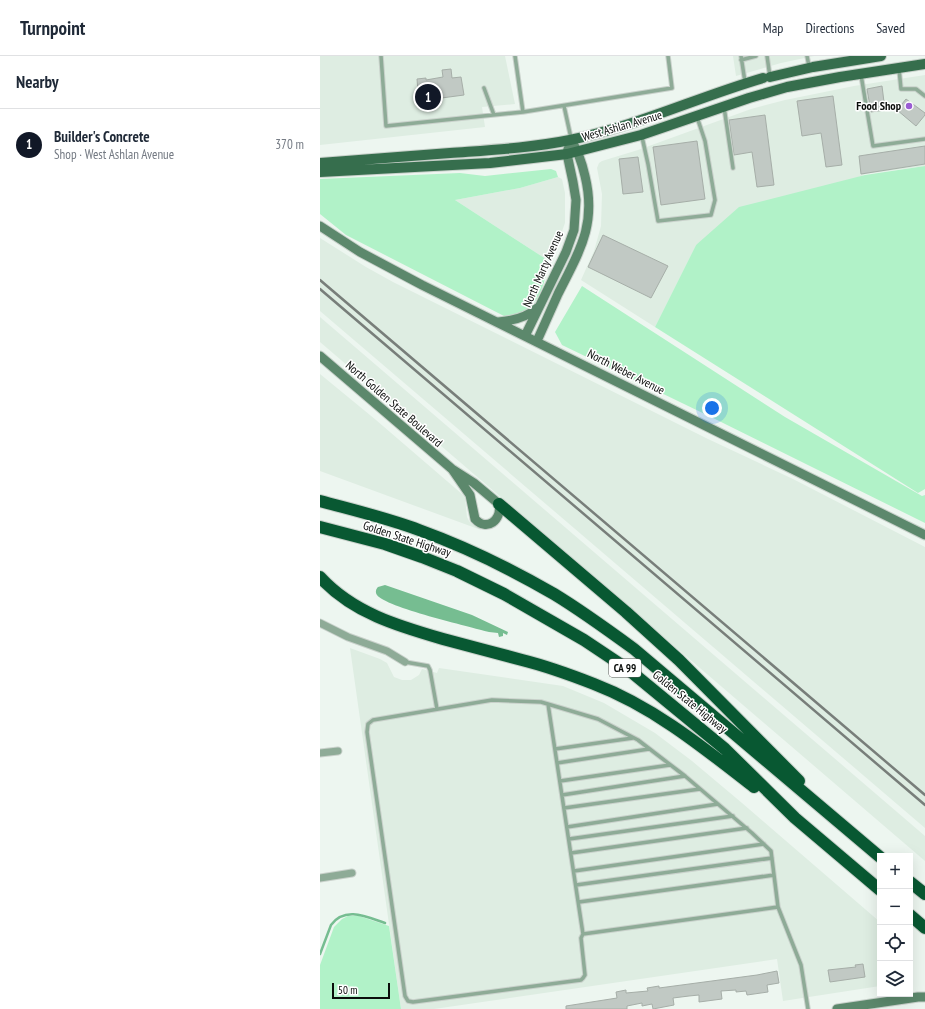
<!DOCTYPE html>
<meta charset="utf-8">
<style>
body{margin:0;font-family:"PT Sans Narrow",sans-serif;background:#f6f6f7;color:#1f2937}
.controls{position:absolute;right:12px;bottom:12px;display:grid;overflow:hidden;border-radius:0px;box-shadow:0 4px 16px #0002}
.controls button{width:36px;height:36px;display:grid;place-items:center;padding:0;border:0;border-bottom:1px solid #e0e1e3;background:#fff;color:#1f2937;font:20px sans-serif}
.scale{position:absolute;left:12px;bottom:10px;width:58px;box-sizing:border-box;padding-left:4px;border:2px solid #0a0d0b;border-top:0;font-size:11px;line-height:14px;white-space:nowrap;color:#0a0d0b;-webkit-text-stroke:3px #fff;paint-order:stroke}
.you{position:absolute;left:392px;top:352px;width:14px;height:14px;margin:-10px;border:3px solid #fff;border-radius:50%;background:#1a73e8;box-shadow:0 0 0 6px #1a73e833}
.badge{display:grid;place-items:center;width:26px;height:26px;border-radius:50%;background:#111827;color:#fff;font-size:13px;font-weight:700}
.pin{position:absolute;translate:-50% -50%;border:2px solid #fff;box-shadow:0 1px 4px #0006}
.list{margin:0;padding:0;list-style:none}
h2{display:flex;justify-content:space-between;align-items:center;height:52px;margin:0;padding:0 16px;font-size:17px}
h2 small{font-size:13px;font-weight:400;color:#747a83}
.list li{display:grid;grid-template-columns:26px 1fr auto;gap:12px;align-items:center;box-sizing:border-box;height:72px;padding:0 16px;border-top:1px solid #e0e1e3}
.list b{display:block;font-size:15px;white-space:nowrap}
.list p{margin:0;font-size:13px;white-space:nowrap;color:#747a83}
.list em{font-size:13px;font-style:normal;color:#747a83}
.icon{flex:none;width:22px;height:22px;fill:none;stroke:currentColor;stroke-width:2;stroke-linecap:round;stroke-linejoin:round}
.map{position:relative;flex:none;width:605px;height:953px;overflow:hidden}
header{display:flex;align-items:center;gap:24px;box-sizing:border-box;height:56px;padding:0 20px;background:#fff;border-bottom:1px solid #e0e1e3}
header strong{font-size:19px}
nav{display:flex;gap:22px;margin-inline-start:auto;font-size:14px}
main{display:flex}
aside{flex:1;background:#fff}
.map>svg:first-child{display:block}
.built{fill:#deede2}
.green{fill:#b1f2c8}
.water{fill:#76bd91}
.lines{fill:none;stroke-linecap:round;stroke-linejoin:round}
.stream{stroke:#76bd91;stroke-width:2.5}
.building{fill:#c1c9c4;stroke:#a6aea8}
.lane-casing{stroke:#c9d1cb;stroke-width:5.5}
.street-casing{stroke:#c9d1cb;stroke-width:9}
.secondary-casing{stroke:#c9d1cb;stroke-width:11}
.primary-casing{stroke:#c9d1cb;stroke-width:12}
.highway-casing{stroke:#c9d1cb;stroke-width:14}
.lane{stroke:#8eab97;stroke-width:3.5}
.street{stroke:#8eab97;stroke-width:7}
.secondary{stroke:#5c886c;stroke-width:9}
.primary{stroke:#366e4d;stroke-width:10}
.highway{stroke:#085832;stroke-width:12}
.rail{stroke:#787e7a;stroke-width:2.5}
.poi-dot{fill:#9a5cd3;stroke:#fff;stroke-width:1.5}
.labels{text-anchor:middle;stroke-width:3;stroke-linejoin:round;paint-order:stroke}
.shield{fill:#fff;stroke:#545654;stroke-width:1}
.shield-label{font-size:11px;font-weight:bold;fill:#0a0d0b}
.poi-label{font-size:12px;font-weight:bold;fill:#0a0d0b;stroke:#fff;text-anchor:end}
.street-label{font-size:12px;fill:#0a0d0b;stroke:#fff}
</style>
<header>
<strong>Turnpoint</strong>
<nav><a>Map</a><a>Directions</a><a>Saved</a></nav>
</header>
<main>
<aside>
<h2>Nearby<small></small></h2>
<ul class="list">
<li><span class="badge">1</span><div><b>Builder's Concrete</b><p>Shop · West Ashlan Avenue</p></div><em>370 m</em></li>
</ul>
</aside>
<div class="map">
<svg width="605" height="953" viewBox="0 0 605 953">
<rect width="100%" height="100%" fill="#edf6f0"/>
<!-- built -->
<path class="built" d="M0,0H185L195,48L162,51L165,71L0,89Z
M413,0H494L461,7L416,20Z
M605,19V110L546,118L376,189L335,271L261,224L274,195L281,170L282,138L277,112L279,107L282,105L318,94L431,53L465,44L534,30Z
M238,121L242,123L245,137V167L237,189L229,205L135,144L200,132Z
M0,182L46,211L73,226L388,383L473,423L605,491V772L0,255Z
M0,261L605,780V805L0,286Z
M0,318L56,364L142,438L145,442L147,461L149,465L152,468L161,473V474L0,415Z
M30,592L60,603L67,607L74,621L82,624H91L99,619L102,613L117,617L119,612L243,630L284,647L335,677L372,705L422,747L560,866V930L463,945L457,903L114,953H81Z"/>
<!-- green -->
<path class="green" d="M605,110V433L598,437L335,271L376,189L419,151L545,119Z
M231,113L236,115L238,121L200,132L135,144L229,205C225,224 221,249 200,257C195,259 189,259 184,260L26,179L0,158V123L140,117L165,120Z
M262,230L465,361L602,440L605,439V467L393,362L242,289L235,276Z
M28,860H39L69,870L81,953H0V909L14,871L22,863Z"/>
<!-- water -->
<path class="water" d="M65,529L152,559L188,576L187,579L183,577V580L179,581L178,577L169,576C151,571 65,551 57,539C55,536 56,533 58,531Z"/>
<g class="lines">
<!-- stream -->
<path class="stream" d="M0,898L11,869C25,850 47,861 65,867"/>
</g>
<!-- building -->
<path class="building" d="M131,13L132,22L141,21L144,39L114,43V47L105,48V45H102L100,36H98L97,23L106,22V24L123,21L122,14Z
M562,30L565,54L551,56L547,33Z
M513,40L522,109L506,111L501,77L482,80L477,45Z
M586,43L605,57V59L596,70L577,54Z
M445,59L454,129L437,131L432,96L414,99L409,64Z
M377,85L385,143L341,149L333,91Z
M605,90V108L541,118L539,100Z
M318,101L323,136L303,138L299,103Z
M283,179L348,210L331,242L268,211Z
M543,908L545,921L510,926L508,914L536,911L535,909Z
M457,915L459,927L447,929L448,936L427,939L426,935L416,936V934L401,935L402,943L379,946V939L369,940L353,942L354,949L333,953L332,948L322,950V947L307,950V953H246V950L297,942L296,936L306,934V937L328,935L327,932L339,930V932L437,919Z"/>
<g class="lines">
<defs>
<path id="lane" d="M61,0L66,70L203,56
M195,0L203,56L352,32L348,0
M421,0L425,26
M447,0L450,21
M487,0L489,10
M421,4L436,0
M579,13L581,33H596L605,40
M541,19L553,90L605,83
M164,32L174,59
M244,50L251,82
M404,51L413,112
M322,81L328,108L338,165L391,159L395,144L385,85L377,61
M85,606L108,610L110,614L117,653
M228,648L263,878
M235,693L313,682
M237,707L329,693
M240,725L350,709
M242,739L365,720
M244,752L380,733
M247,771L398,748
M249,783L413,760
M251,797L427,772
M254,815L444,788
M256,829L452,802
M259,846L454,819
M458,851L263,878L261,882L265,919L263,922L261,924L93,946L88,945L85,940L47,676L48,668L53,664L172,644L221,646L278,663L318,684L365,720L432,777L451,795L458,851L481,909L488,953"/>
<path id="street" d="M0,567L28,581L67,595L85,606
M0,697L18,695
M0,822L32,817"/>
<path id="secondary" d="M0,170L40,196L102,229L605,479
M178,266C192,265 206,262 217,252
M205,280L246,196L254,174L256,144L253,126L247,98L248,93
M217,285C224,269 231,254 238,238C259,196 277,169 265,120C262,107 258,95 251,84
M0,300L132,413L154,427L179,448C182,464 167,476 155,463L150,439L132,413
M517,953L598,941H605"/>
<path id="primary" d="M450,21L493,11L561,0
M0,107C43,104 87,100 130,97C170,94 211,92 250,84C317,70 378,41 443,22
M0,116L170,107L247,98L321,79L429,42L467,31L520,21L605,8"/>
<path id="highway" d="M0,445C33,454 67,462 99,474C146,491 191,513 234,538C262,555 288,574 314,593L560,801
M179,448L306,556L359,604L479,725
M0,471L65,488L102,501L137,515L184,538L264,584L309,614L405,693L475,762L560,834
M0,521C33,557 78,570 123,583C149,590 176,597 202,604C226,610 251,619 274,628C334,651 384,692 434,731
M590,826L605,838
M590,859L605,872"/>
</defs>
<!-- lane casing -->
<use href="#lane" class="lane-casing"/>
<!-- street casing -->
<use href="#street" class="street-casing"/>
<!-- secondary casing -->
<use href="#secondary" class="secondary-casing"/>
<!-- primary casing -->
<use href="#primary" class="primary-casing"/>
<!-- highway casing -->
<use href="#highway" class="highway-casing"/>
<!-- lane -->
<use href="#lane" class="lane"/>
<!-- street -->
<use href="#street" class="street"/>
<!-- secondary -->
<use href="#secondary" class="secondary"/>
<!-- primary -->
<use href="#primary" class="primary"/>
<!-- highway -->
<use href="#highway" class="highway"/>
<!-- rail -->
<path class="rail" d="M0,224L605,739
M0,233L605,749"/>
</g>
<!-- markers -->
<circle class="poi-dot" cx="589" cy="50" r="4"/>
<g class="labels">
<!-- shield labels -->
<rect class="shield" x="289" y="603" width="32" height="18" rx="3"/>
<g class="shield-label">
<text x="305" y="616">CA 99</text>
</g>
<!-- poi labels -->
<g class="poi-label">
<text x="581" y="54">Food Shop</text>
</g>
<!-- street labels -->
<g class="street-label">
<text transform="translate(302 70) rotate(-16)" y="4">West Ashlan Avenue</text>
<text transform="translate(223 213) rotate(-66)" y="4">North Marty Avenue</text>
<text transform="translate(306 316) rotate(27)" y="4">North Weber Avenue</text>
<text transform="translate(74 348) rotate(41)" y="4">North Golden State Boulevard</text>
<text transform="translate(87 483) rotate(18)" y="4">Golden State Highway</text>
<text transform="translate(370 646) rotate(39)" y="4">Golden State Highway</text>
</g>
</g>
</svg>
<div class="controls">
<button>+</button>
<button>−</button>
<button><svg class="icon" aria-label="locate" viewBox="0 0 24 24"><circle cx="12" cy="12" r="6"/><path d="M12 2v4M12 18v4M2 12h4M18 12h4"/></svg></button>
<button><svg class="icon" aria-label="layers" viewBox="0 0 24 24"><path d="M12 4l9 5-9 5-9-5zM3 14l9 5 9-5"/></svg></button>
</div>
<div class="scale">50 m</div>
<div class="you"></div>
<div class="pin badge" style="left:108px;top:41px">1</div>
</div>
</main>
